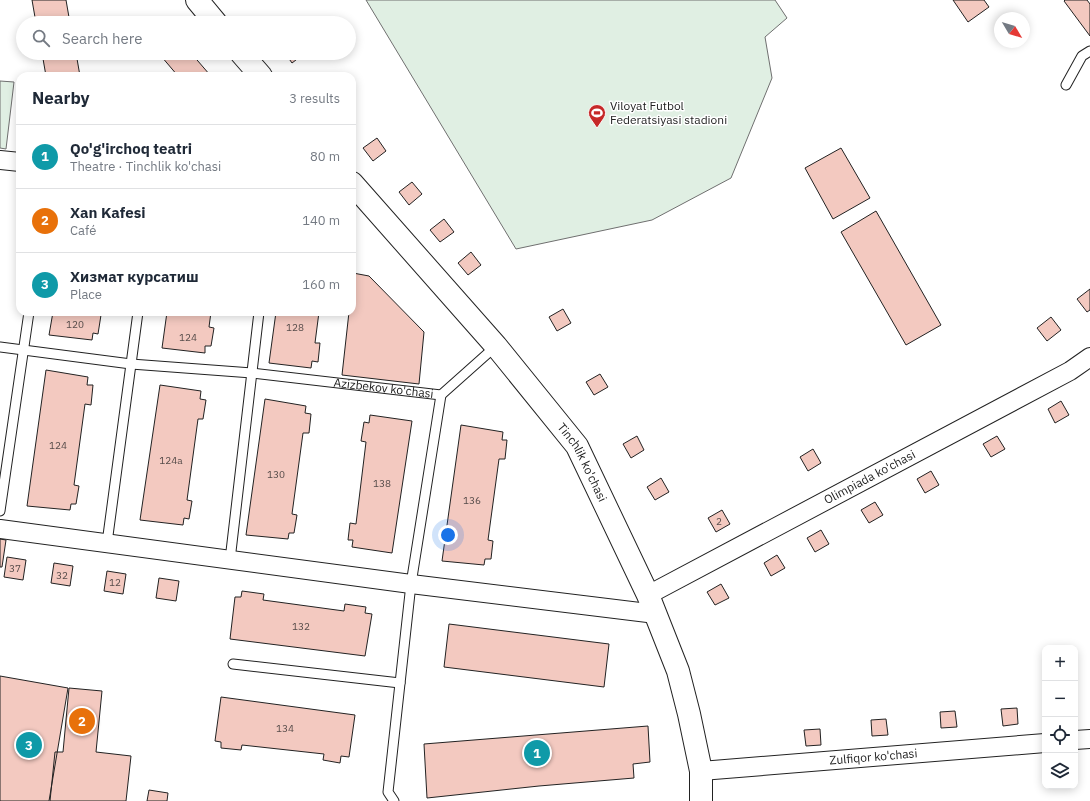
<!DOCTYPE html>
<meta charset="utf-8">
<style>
body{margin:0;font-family:"IBM Plex Sans",sans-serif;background:#f2f2f3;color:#1f2937}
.controls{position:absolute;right:12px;bottom:12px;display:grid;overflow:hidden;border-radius:8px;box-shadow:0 2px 10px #0003}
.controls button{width:36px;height:36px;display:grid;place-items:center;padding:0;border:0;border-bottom:1px solid #e0e1e3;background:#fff;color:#1f2937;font:20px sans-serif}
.compass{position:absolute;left:994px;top:12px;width:36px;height:36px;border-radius:50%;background:#fff;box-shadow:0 2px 10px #0003;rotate:128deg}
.you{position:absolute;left:448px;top:535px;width:14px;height:14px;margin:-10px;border:3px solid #fff;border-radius:50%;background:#1a73e8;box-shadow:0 0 0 6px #1a73e833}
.badge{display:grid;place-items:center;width:26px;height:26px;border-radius:50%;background:#c62828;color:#fff;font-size:13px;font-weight:700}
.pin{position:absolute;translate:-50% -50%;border:2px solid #fff;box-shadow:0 1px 4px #0006}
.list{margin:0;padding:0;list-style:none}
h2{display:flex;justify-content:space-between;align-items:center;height:52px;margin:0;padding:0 16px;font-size:17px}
h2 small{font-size:13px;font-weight:400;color:#747a83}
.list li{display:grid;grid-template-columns:26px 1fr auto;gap:12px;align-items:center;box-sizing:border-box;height:64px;padding:0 16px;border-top:1px solid #e0e1e3}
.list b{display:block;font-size:15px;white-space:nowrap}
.list p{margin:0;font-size:13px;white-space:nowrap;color:#747a83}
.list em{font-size:13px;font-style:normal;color:#747a83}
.icon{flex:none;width:22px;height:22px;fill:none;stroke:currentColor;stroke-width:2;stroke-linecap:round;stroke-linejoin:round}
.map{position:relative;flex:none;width:1090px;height:801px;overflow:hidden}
.search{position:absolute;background:#fff;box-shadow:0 2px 10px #0003;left:16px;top:16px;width:340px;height:44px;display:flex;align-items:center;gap:10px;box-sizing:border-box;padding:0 14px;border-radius:22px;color:#747a83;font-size:15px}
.panel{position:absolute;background:#fff;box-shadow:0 2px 10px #0003;left:16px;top:72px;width:340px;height:244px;border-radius:12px}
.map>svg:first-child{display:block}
.green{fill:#e0efe3;stroke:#6f6f6f}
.building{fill:#f3c9c0;stroke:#222}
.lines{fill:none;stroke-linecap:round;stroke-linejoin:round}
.service-casing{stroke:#222;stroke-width:11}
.minor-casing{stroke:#222;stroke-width:20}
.tertiary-casing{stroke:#222;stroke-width:24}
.service{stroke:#fff;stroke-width:9}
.minor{stroke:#fff;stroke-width:18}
.tertiary{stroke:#fff;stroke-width:22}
.labels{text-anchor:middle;stroke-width:3;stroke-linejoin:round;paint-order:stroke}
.number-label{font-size:10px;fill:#564c4a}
.poi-label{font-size:12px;fill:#222;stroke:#fff;text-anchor:start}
.street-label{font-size:12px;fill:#222;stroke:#fff}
</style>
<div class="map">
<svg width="1090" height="801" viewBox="0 0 1090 801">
<rect width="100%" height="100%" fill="#fff"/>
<!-- green -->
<path class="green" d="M366,0H775L787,18L765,37L772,78L731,178L652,220L516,249Z
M0,81L14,82L6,149L0,148Z"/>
<!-- building -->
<path class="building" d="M32,0H66L70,23H36Z
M953,0H984L989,7L968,22Z
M1065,0H1087L1090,4V36L1064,1Z
M42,53H76L80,76H46Z
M165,53H191L210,75L209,76H178L161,56Z
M285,53H305L292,63Z
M377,138L386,151L373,161L363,148Z
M841,148L870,198L833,219L805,168Z
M412,182L422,194L409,205L399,192Z
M876,211L941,325L906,345L841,232Z
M444,219L454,232L440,242L430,230Z
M471,252L481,265L468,275L458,263Z
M353,273L369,276L424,332L419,384L342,375L349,312H352V285Z
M1090,289V310L1087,312L1077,299Z
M563,309L571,323L557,331L549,317Z
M53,312H96V314L101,315L98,334L93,333L92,340L49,335Z
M167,312H211L209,327L214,328L211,346H205V353L162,348Z
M276,312H319L315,343H320L318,362L312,361L311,368L269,363Z
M1051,317L1061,330L1047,341L1037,328Z
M46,370L88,377L87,385H93L91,405L85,404L74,485L79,486L76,504H71L70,510L27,506Z
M600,374L608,387L594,395L586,382Z
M160,385L201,391L200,399L206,400L203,419H198L187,500L192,501L189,519L184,518L183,525L140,520Z
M265,399L306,406L305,413L311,414L309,433H303L292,514L297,515L294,533H289L288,539L246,535Z
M1061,401L1069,415L1055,423L1048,409Z
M370,415L412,421L392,553L352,547L353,540H348L350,523L356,524L366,442L361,441L364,422L369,423Z
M461,425L503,432L502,440H507L505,459H499L488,540L493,541L491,559H485L484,565L442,561Z
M637,436L644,450L631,458L623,444Z
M997,436L1005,449L991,457L983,444Z
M813,449L821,463L808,471L800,457Z
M931,471L939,485L925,493L917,479Z
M661,478L669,492L655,500L647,487Z
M875,502L883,515L869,523L861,510Z
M722,510L730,524L716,532L708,518Z
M821,530L829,544L815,552L807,538Z
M0,539L6,540L2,567H0Z
M777,555L785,568L771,576L764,563Z
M7,557L26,560L23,580L4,577Z
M54,563L73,566L70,586L51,583Z
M107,571L126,574L123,594L104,591Z
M159,578L179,581L176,601L156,598Z
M721,584L729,598L715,605L707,592Z
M242,591L264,594L263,600L344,611L345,604L366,607L365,613L372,614L365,656L230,639L235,597H241Z
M449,624L609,644L604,687L444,667Z
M0,676L68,688L49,801H0Z
M69,688L102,691L96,752L131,756L126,801H50L55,752H63Z
M221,697L355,715L349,757L341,756L340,763L323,760L324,754L242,745L241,750L221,748V742L215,741Z
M1017,708L1018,724L1003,726L1001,709Z
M955,711L957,727L941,728L940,712Z
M886,719L888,735L872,736L871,720Z
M648,726L650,762L633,764L634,778L539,786L427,798L424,744Z
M820,729L821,745L806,746L804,730Z
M149,790L168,793L167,801H147Z"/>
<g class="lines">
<defs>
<g id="service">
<path d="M1066,85L1082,56L1090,51"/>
<path id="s1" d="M0,347L131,364L252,373L441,395L496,346"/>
<path d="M0,511L29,312"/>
<path d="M107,543L138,312"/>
<path d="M230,560L259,312"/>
<path d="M233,664L400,683"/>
<path d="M394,801L388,792L411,584L441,395"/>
</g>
<g id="minor">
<path d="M0,160L20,162"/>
<path d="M0,529L411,584L656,614"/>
<path id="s2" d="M648,595L1070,371L1090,357"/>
<path d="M1075,740L1090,739"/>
<path id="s3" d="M701,771L1045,743"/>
</g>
<g id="tertiary">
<path d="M197,0L216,23"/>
<path d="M241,53L261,76"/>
<path id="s4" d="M352,183L496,346L577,446L648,595L678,671L689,714L701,771V801"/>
</g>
</defs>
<!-- service casing -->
<use href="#service" class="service-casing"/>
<!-- minor casing -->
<use href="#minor" class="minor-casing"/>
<!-- tertiary casing -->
<use href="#tertiary" class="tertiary-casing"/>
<!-- service -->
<use href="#service" class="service"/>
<!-- minor -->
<use href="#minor" class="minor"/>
<!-- tertiary -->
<use href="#tertiary" class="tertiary"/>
</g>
<!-- icons -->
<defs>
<symbol id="stadium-pin" viewBox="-11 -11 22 30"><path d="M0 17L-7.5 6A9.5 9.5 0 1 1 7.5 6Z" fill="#c62828" stroke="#fff"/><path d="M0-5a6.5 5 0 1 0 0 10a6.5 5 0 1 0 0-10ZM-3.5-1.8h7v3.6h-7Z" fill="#fff"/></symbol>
</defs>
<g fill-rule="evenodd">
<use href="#stadium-pin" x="587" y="103" width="20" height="27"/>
</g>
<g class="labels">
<!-- number labels -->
<g class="number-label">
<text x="75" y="328">120</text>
<text x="295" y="331">128</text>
<text x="188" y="341">124</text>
<text x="58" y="449">124</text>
<text x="171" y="464">124а</text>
<text x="276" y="478">130</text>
<text x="382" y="487">138</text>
<text x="472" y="504">136</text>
<text x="719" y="525">2</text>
<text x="15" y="572">37</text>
<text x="62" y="579">32</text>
<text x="115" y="586">12</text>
<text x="301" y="630">132</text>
<text x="285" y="732">134</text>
</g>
<!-- poi labels -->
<g class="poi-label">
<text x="610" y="110">Viloyat Futbol<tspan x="610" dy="14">Federatsiyasi stadioni</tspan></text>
</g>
<!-- street labels -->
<g class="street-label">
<text dy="4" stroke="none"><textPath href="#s1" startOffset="386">Azizbekov ko'chasi</textPath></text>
<text dy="4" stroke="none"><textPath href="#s4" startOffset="363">Tinchlik ko'chasi</textPath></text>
<text dy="4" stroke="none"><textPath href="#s2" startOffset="251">Olimpiada ko'chasi</textPath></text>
<text dy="4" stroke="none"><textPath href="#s3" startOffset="173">Zulfiqor ko'chasi</textPath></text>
</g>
</g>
</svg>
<div class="controls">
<button>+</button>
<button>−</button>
<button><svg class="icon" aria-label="locate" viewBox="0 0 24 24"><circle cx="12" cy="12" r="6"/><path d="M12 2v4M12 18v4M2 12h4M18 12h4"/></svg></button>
<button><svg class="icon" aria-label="layers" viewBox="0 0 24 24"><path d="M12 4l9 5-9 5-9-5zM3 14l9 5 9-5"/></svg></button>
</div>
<svg class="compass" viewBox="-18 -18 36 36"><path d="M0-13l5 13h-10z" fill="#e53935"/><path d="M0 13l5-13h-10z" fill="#747a83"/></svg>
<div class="you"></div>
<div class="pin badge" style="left:537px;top:753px;background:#0f9aa8">1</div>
<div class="pin badge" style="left:82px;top:721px;background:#e8710a">2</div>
<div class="pin badge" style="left:29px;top:745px;background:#0f9aa8">3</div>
<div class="search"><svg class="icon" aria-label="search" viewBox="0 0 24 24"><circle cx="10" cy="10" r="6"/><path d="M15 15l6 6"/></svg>Search here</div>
<section class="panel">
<h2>Nearby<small>3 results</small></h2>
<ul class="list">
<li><span class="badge" style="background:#0f9aa8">1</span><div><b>Qo'g'irchoq teatri</b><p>Theatre · Tinchlik ko'chasi</p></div><em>80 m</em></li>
<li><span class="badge" style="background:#e8710a">2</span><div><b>Xan Kafesi</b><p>Café</p></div><em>140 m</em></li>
<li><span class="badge" style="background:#0f9aa8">3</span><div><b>Хизмат курсатиш</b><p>Place</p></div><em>160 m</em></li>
</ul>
</section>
</div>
